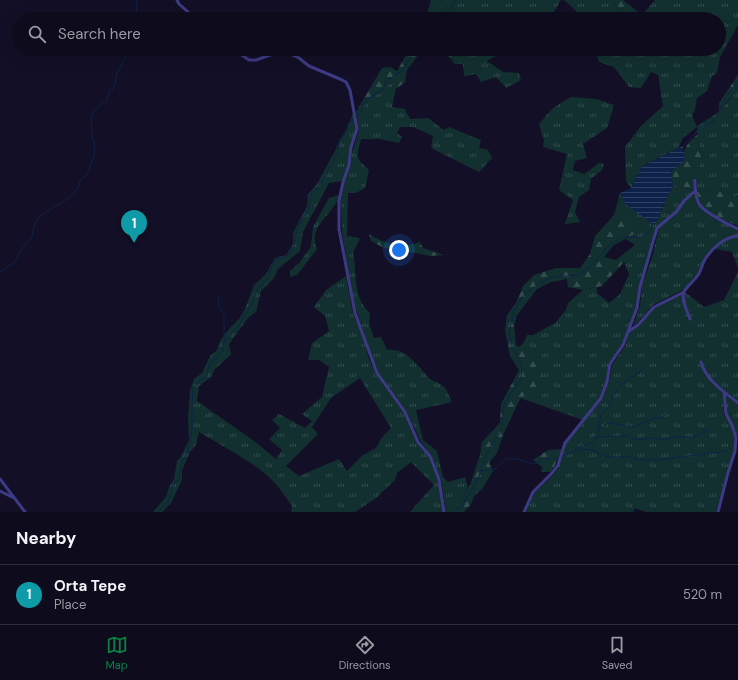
<!DOCTYPE html>
<style>
body{margin:0;font-family:"DM Sans",sans-serif;background:#1c1929;color:#f1f3f6}
.you{position:absolute;left:399px;top:250px;width:14px;height:14px;margin:-10px;border:3px solid #fff;border-radius:50%;background:#1a73e8;box-shadow:0 0 0 6px #1a73e833}
.badge{display:grid;place-items:center;width:26px;height:26px;border-radius:50%;background:#0b8043;color:#fff;font-size:13px;font-weight:700}
.pin{position:absolute;translate:-50% -33px;filter:drop-shadow(0 1px 2px #0008)}
.pin::after{content:'';position:absolute;top:21px;width:14px;height:12px;background:inherit;clip-path:polygon(0 0,100% 0,50% 100%)}
.list{margin:0;padding:0;list-style:none}
h2{display:flex;justify-content:space-between;align-items:center;height:52px;margin:0;padding:0 16px;font-size:17px}
h2 small{font-size:13px;font-weight:400;color:#9b9ba3}
.list li{display:grid;grid-template-columns:26px 1fr auto;gap:12px;align-items:center;box-sizing:border-box;height:60px;padding:0 16px;border-top:1px solid #2e2b3b}
.list b{display:block;font-size:15px;white-space:nowrap}
.list p{margin:0;font-size:13px;white-space:nowrap;color:#9b9ba3}
.list em{font-size:13px;font-style:normal;color:#9b9ba3}
.icon{flex:none;width:22px;height:22px;fill:none;stroke:currentColor;stroke-width:2;stroke-linecap:round;stroke-linejoin:round}
.map{position:relative;flex:none;width:738px;height:512px;overflow:hidden}
.search{position:absolute;background:#0e0b1c;box-shadow:0 4px 16px #0002;left:12px;right:12px;top:12px;height:44px;display:flex;align-items:center;gap:10px;box-sizing:border-box;padding:0 14px;border-radius:22px;color:#9b9ba3;font-size:15px}
.sheet{height:112px;background:#0e0b1c}
nav{display:flex;justify-content:space-around;align-items:center;box-sizing:border-box;height:56px;border-top:1px solid #2e2b3b;background:#0e0b1c;font-size:11px;color:#9b9ba3}
nav a{display:grid;justify-items:center;gap:2px}
nav .on{color:#0b8043}
.map>svg:first-child{display:block}
.grass{fill:url(#grass-tufts);fill-rule:evenodd}
.forest{fill:url(#forest-firs)}
.water{fill:url(#water-rules)}
.lines{fill:none;stroke-linecap:round;stroke-linejoin:round}
.stream{stroke:#0c2248;stroke-width:1}
.minor{stroke:#3d3a85;stroke-width:3}
</style>
<div class="map">
<svg width="738" height="512" viewBox="0 0 738 512">
<defs>
<pattern id="grass-tufts" width="24" height="20" patternUnits="userSpaceOnUse"><rect width="24" height="20" fill="#12302f"/><path d="M3 7l-1-3M5 7V3M7 7l1-3M15 17l-1-3M17 17v-4M19 17l1-3" fill="none" stroke="#344d4e"/></pattern>
<pattern id="forest-firs" width="22" height="20" patternUnits="userSpaceOnUse"><rect width="22" height="20" fill="#12302f"/><path d="M5 1l3.5 6h-7zM16 11l3.5 6h-7z" fill="#344d4e"/></pattern>
<pattern id="water-rules" width="6" height="5" patternUnits="userSpaceOnUse"><rect width="6" height="5" fill="#0c2248"/><path d="M0 2.5h6" fill="none" stroke="#2f4163"/></pattern>
</defs>
<rect width="100%" height="100%" fill="#130f26"/>
<!-- grass -->
<path class="grass" d="M443,0H561L551,17L548,19H440Z
M564,0H611L615,3L620,14L626,17L629,5L642,15L655,0H738V25L720,57L717,73L712,76L707,91L697,98L695,110L692,115L697,127C704,120 712,118 719,111C726,104 732,96 738,88V195L735,197L714,189L697,192V180L695,177L702,158L697,135V127L683,138L678,148L642,166L631,188L626,181L625,147L641,126L663,106L658,75L651,72L641,88L629,87L614,67L599,62L595,49H719V19H582L576,11Z
M442,49H522L521,56L504,51L487,61L503,72L519,73L521,80L506,88L496,77L481,82L476,74L464,76L463,64H455Z
M393,81L397,83L392,107L405,109L410,119L428,118L444,130L449,127L481,140L479,148L488,150L492,158L479,172L431,148L433,136L413,127H400L397,133L402,137L399,143L380,139H361C357,156 354,157 369,170L365,188L356,193H348L347,236L360,238L353,253C357,269 353,287 362,303C364,307 367,310 370,313L369,324L374,338L381,337L387,350C406,347 418,366 429,378C434,382 441,383 445,388C448,392 450,398 452,402L416,410L423,440L437,451L443,477L448,482L465,477L468,488L459,503L457,512H446L441,479L431,455L420,440L406,411L378,373L357,313L351,287L342,232L341,200L344,182L350,166L353,149L359,130L356,112Z
M571,97L596,99L614,105L607,128L583,144L587,158L575,161L573,170L584,174L599,163L604,164L602,170L591,179L589,190L579,197L575,212L580,222L565,224L573,200L559,190L567,154L543,147L544,140L539,124L553,108Z
M353,114L356,129L350,147L348,165L342,181L329,183L303,232L300,251L278,269L274,278L261,291L256,312L248,318L229,344L231,354L222,363L214,370L211,377L199,386L197,401L254,441L276,459L282,450L269,439L280,428L272,420L279,414L305,428L312,421L302,414L322,397L329,367L319,360H308L312,343L329,331L325,316L314,307L326,290L346,276L353,314L363,337L369,359L376,374L404,412L413,434L429,456L438,479L443,512H410L434,485L411,462L397,473L395,480L375,499L355,512H291L292,506C285,496 278,485 269,477C248,459 222,446 199,432L196,445L190,452L182,470V480L171,503L162,512H153L166,497L169,487L174,479L177,461L181,457L189,440L188,419L190,391L194,379L202,373L210,356L217,350L221,339L229,329L239,319L245,309L254,285L266,274L275,258L286,255L293,244V233L307,206L308,194L317,184L337,147L339,141L346,130ZM360,378L391,428L382,437L376,448L363,455L347,471L339,459L299,476L286,466L318,434L312,427L331,398Z
M673,185L694,191L683,201L675,211L657,227L636,308L622,345L609,364L606,382L600,398L583,420L520,398L519,347L524,342L527,335H533L555,323L566,310L568,303L583,290L597,287V293L609,303L620,294L629,274L624,262L616,260L635,245L626,239L634,234L623,211L614,215L620,193L625,204L655,224Z
M694,193L697,205L708,214L714,219L738,230V235L722,240L704,258L697,274L683,290L653,305L637,323L633,326L640,306L642,286L653,254L659,227Z
M339,195C335,215 307,224 317,249L297,275L290,277V271L300,262L311,246L313,227L329,198Z
M735,237H738V268L732,252L715,249L724,241Z
M738,272V402L725,392L708,375L701,361L700,362C704,377 713,382 723,393L724,415L731,425L735,437L734,450L716,512H646L635,508L633,512H525L534,493L555,473L559,465L566,443L602,399L609,382L612,365L625,346L629,333L639,326L655,308L683,293L682,299L688,319H691L684,299L685,292L704,307L724,300Z
M725,395L738,405V434L737,435L733,424L727,413Z"/>
<!-- forest -->
<path class="forest" d="M431,0H443L441,19H425Z
M611,0H623L629,5L627,17L620,14L615,3Z
M413,49H418L417,57L407,70L405,82L396,89L397,83L393,81L356,112L382,68L390,67L397,71L406,55Z
M738,75V88L719,111V103Z
M697,135L702,158L694,180V191L673,185L671,172L684,160C683,148 688,142 697,135Z
M714,189L735,197L738,195V226L716,217L699,204L697,192Z
M623,211L637,223L634,234L613,246L604,257L624,262L602,286L583,290L568,287L567,279L551,282L537,289L517,315L514,326L516,345L535,361L543,374L540,387L521,397L503,435L497,453L489,463L493,471L482,489L474,496L471,504L464,512H457L459,503L470,485L480,455L482,442L500,423L501,404L519,370L510,356L505,331L507,315L516,303L523,286L534,275L556,268H580L590,254L595,236L614,215Z
M369,234C384,244 403,248 420,242L423,248L444,255L430,256L406,251L384,248L371,241Z
M562,449L552,472H541L542,467L533,460L548,450Z"/>
<!-- water -->
<path class="water" d="M683,146L685,160L671,172L673,185L655,225L625,204L620,193L631,188L642,166Z"/>
<g class="lines">
<!-- stream -->
<path class="stream" d="M136,19L137,0
M432,19C444,13 449,13 455,0
M357,117L361,112L363,106L366,100L380,91L384,87L386,81L402,71L415,49
M683,146L695,134L699,127L713,122L727,96L738,82
M0,272L8,266L14,263L23,247L32,237L34,226L39,217L73,195L79,186V181L87,175L94,156L95,146L92,137L91,117L94,110L106,101L110,91L114,88L117,73L130,49
M218,295L219,307L224,314V341
M599,429L604,427L606,424L611,423L634,427L654,418H661L665,415
M595,437L627,436L634,440L651,438L663,440L674,437H693L701,434L711,428
M574,451L579,447L593,442L598,432L601,415L608,407L614,394L622,384L644,369
M564,456L573,452L584,449L592,450L607,457H630L640,460H658L727,451
M481,471L495,469L506,459C520,457 525,464 536,464L542,459H550L559,457
M158,512C162,508 168,502 170,496C173,488 170,484 179,480L182,461L188,452L192,429V402L193,389L197,383L206,377L210,363L217,358L222,351L224,342L240,324L244,315L251,305L258,288L267,280L273,262L279,258L287,256L294,247L295,235L300,223L308,210L311,195L322,182L330,167L337,153L339,142L347,130L348,123L354,119
M454,512L461,507L478,479L484,461L491,445L501,432L504,404L521,379L522,366L512,346L509,331L514,312L522,297L538,284L552,277L579,275L592,265L609,245L625,237L640,238L649,232L653,223"/>
<!-- minor -->
<path class="minor" d="M177,0L179,4L196,19
M233,49L249,60H256L276,53L290,54L299,58L309,66L340,79L346,82L350,90L357,129L351,147L349,165L343,182L339,201V229L355,313L377,373L405,412L418,442L430,456L439,479L444,512
M695,180C695,188 695,195 698,202C701,211 729,225 738,229
M690,319C687,311 681,299 684,292C686,287 694,281 698,275C701,271 702,265 704,261C711,249 724,237 738,236
M629,331L638,325L654,307L684,292
M701,362C706,380 724,392 738,403
M0,479L25,512
M0,491L14,498
M524,512L533,492L553,472L558,465L565,443L601,398L607,382L610,364L623,345L637,308L640,287L657,228L676,212L684,201L695,191
M718,512L728,473L735,451L736,437L732,425L726,414L724,392"/>
</g>
</svg>
<div class="you"></div>
<div class="pin badge" style="left:134px;top:243px;background:#0f9aa8">1</div>
<div class="search"><svg class="icon" aria-label="search" viewBox="0 0 24 24"><circle cx="10" cy="10" r="6"/><path d="M15 15l6 6"/></svg>Search here</div>
</div>
<section class="sheet">
<h2>Nearby<small></small></h2>
<ul class="list">
<li><span class="badge" style="background:#0f9aa8">1</span><div><b>Orta Tepe</b><p>Place</p></div><em>520 m</em></li>
</ul>
</section>
<nav>
<a class="on"><svg class="icon" aria-label="map" viewBox="0 0 24 24"><path d="M3 6l6-2 6 2 6-2v14l-6 2-6-2-6 2zM9 4v14M15 6v14"/></svg>Map</a>
<a><svg class="icon" aria-label="directions" viewBox="0 0 24 24"><path d="M12 3l9 9-9 9-9-9zM9 14v-3h6M13 9l2 2-2 2"/></svg>Directions</a>
<a><svg class="icon" aria-label="saved" viewBox="0 0 24 24"><path d="M7 4h10v16l-5-4-5 4z"/></svg>Saved</a>
</nav>
